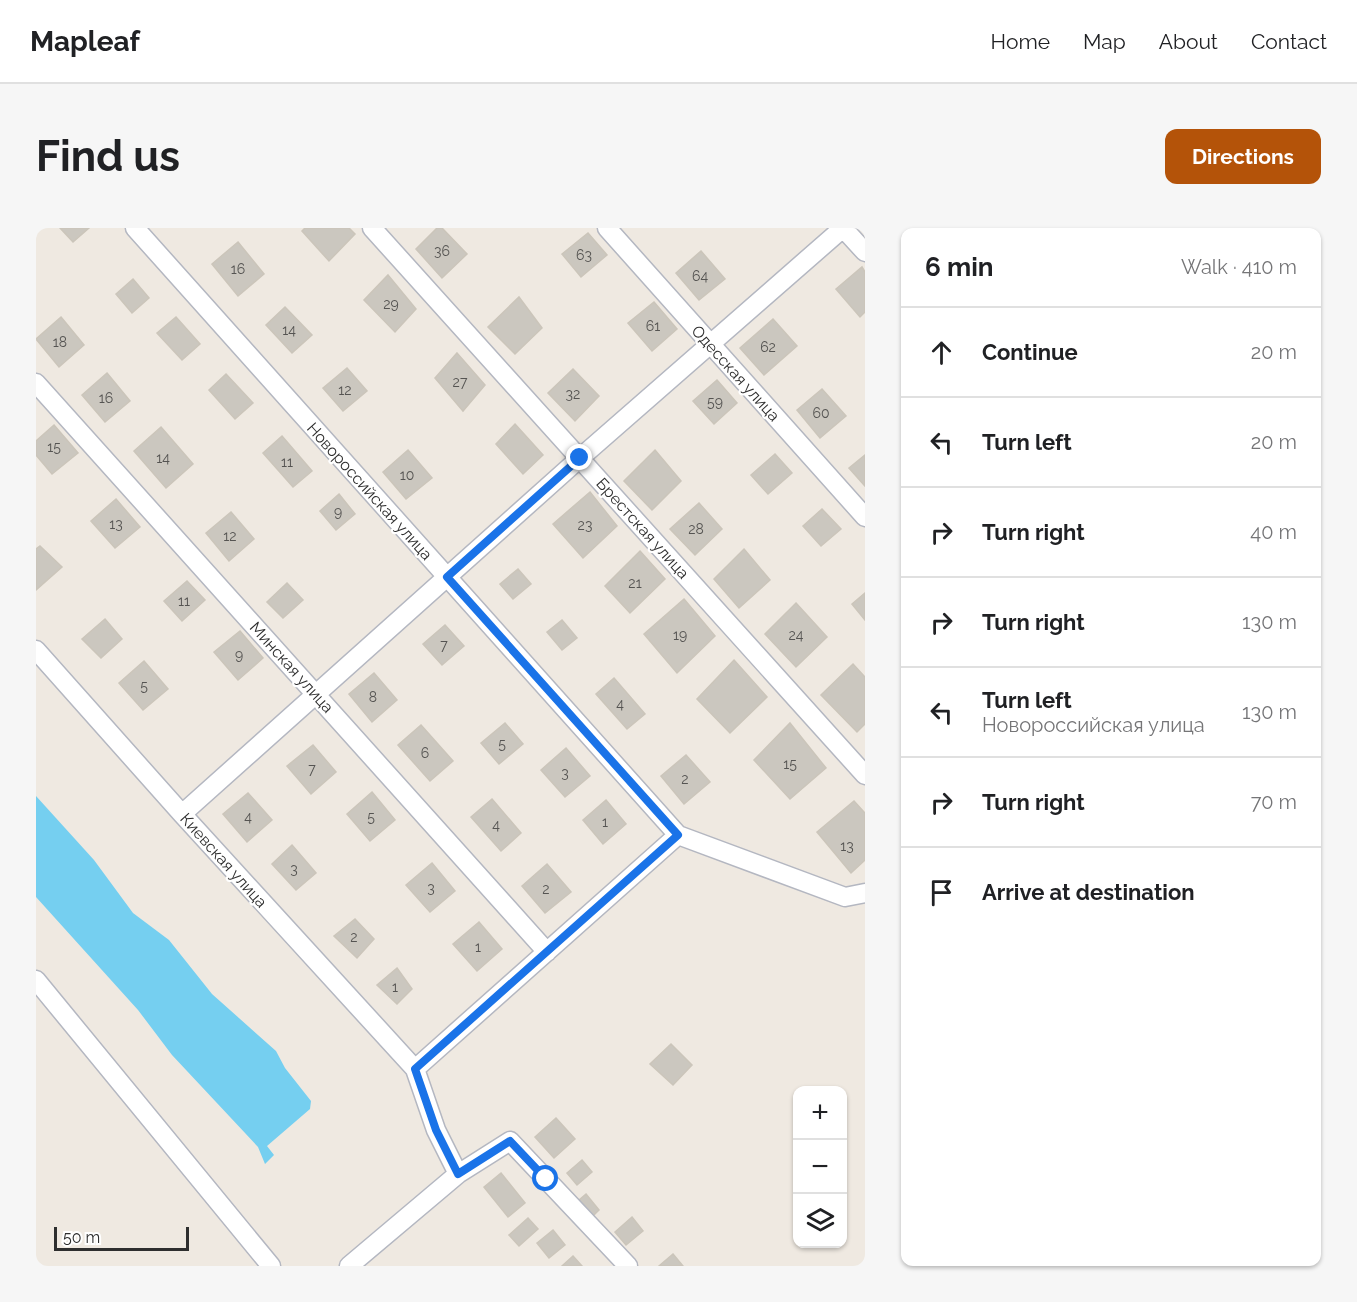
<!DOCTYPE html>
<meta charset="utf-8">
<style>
body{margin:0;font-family:Raleway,sans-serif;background:#f6f6f6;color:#202124}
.controls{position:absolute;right:18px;bottom:18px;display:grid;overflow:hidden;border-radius:12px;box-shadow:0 2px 4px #0004}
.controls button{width:54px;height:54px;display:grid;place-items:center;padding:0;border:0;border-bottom:2px solid #e0e0e0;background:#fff;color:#202124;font:30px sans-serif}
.scale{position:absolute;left:18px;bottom:15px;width:135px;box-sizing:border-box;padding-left:6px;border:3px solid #2e2e2e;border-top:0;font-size:16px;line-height:21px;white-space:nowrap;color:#2e2e2e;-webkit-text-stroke:4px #fff;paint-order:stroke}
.stop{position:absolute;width:18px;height:18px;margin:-14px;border:4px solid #1a73e8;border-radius:50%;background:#fff}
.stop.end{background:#1a73e8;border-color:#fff;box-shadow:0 2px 6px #0008}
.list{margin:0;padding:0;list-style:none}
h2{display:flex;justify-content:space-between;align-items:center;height:78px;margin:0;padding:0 24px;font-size:26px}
h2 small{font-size:20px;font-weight:400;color:#757577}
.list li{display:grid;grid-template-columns:39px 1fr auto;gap:18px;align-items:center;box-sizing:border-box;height:90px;padding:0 24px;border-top:2px solid #e0e0e0}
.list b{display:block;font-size:22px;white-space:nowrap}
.list p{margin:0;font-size:20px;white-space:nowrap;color:#757577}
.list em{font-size:20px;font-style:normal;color:#757577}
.icon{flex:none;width:33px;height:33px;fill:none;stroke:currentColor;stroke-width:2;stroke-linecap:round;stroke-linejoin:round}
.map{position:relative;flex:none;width:829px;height:1038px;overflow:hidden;border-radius:12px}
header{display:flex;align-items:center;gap:36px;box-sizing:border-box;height:84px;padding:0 30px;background:#fff;border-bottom:2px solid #e0e0e0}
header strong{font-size:28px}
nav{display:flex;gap:33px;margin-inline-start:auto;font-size:21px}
.intro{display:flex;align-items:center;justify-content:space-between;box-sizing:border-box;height:144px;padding:0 36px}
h1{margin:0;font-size:42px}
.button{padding:15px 27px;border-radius:12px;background:#b45309;color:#fff;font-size:21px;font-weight:700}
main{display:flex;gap:36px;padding:0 36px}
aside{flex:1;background:#fff;border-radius:12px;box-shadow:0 2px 4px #0004}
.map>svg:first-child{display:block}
.water{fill:#75cff0}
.building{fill:#cbc7bf;stroke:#cbc5ba;stroke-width:1.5}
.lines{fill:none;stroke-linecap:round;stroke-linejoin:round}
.minor-casing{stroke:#b4b7c1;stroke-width:21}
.minor{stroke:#fff;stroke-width:18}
.route{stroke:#1a73e8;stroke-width:8}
.labels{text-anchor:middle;stroke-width:4.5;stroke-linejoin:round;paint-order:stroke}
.number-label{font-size:14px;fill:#555452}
.street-label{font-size:16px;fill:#2e2e2e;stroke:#fff}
</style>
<header>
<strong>Mapleaf</strong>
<nav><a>Home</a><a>Map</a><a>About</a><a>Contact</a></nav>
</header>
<div class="intro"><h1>Find us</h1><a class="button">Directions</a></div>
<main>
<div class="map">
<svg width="829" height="1038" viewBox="0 0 829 1038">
<rect width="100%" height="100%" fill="#efe9e1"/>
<!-- water -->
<path class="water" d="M0,568L58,632L97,685L133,712L176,766L240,823L249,840L275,873L274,881L231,918L238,927L229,936L222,919L136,827L102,782L0,669Z"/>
<!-- building -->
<path class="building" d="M24,0H53L37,14Z
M269,0H313L319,6L293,33L266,3Z
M401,0H406L431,26L406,50L380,21Z
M552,5L571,27L545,49L526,26Z
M202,14L228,46L202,68L176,36Z
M665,23L689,51L663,72L640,45Z
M826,39L829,44V84L824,89L800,61Z
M352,47L380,81L359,104L328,72Z
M97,51L113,70L96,85L80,66Z
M483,69L506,100L479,126L452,99Z
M618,74L641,101L616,123L592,95Z
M249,79L276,107L256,125L230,97Z
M25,89L48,117L23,139L0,111Z
M140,89L164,116L146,132L121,105Z
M737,91L761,118L728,147L704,120Z
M421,125L449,157L427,183L399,150Z
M311,140L331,163L307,183L287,160Z
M537,141L563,168L539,193L512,165Z
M71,145L94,173L69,194L46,167Z
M190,146L217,175L199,191L173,162Z
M681,152L701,175L678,196L657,173Z
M786,161L810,188L784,210L761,182Z
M479,196L507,227L487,246L460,216Z
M18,197L42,225L16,246L0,227V213Z
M125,199L157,236L130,260L98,223Z
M246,208L276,243L257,259L227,225Z
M372,222L396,250L370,271L347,244Z
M619,222L645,253L616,282L588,253Z
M739,226L756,245L732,266L715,247Z
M829,227V258L813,240Z
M554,264L581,298L547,330L517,296Z
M303,266L319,286L300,302L284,283Z
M80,271L104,299L79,320L55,293Z
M663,275L686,301L659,327L634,301Z
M786,281L805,301L785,318L767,298Z
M195,284L218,311L193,333L170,305Z
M4,318L26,339L0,362V321Z
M708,321L734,352L703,380L678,351Z
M604,323L629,351L594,385L569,358Z
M482,341L495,356L477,371L464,356Z
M151,353L169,372L146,393L128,373Z
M251,355L267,372L247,390L231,374Z
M829,365V392L816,376Z
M648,371L679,408L641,445L608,406Z
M760,375L791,409L760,439L729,406Z
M69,391L86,411L65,430L46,411Z
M526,392L541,410L526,422L511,404Z
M409,397L428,418L406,437L387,416Z
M204,403L227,430L202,452L178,424Z
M698,432L731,469L694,505L661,471Z
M108,433L132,461L107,482L83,455Z
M817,436L829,449V496L821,504L785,467Z
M338,445L361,472L336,494L313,466Z
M578,450L609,486L591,501L560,466Z
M469,495L487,516L463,536L445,515Z
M754,495L790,540L754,571L718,532Z
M385,497L417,533L394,553L362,517Z
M277,517L300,544L275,566L251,538Z
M530,520L554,548L529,569L505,542Z
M650,527L674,554L648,576L625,548Z
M336,564L359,592L334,613L311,586Z
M212,565L236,592L211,614L187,586Z
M456,571L485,605L465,623L435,589Z
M570,572L590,596L567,616L547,592Z
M818,573L829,585V632L815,645L781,604Z
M256,617L280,645L260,662L236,636Z
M396,635L419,663L394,684L370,657Z
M511,636L535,664L509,685L486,658Z
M319,691L338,711L321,730L298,708Z
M443,694L466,721L441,743L417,716Z
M361,740L376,761L361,776L341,757Z
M635,816L656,837L637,857L614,836Z
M520,890L539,911L518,930L499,909Z
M546,932L556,944L541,957L531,945Z
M465,945L489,975L472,989L448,959Z
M550,966L563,982L557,988L543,972Z
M596,989L607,1003L590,1017L579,1004Z
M492,990L502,1001L483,1018L473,1007Z
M517,1002L529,1017L513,1030L501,1015Z
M637,1026L647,1038H623Z
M537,1028L546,1038H526Z"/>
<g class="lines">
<defs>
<path id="minor" d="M99,0L642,607
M336,0L829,547
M571,0L829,289
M807,0L829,24
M0,155L511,724
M0,422L146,586L379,841
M146,586L544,230L807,0
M0,752L235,1038
M422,946L400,902L379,841L642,607L809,669L829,665
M313,1038L422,946L474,913L592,1038"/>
</defs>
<!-- minor casing -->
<use href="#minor" class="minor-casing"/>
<!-- minor -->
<use href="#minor" class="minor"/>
</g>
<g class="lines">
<!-- route -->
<path class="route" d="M510,951L474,913L422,946L400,902L379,841L642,607L411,349L544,230"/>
</g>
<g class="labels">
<!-- number labels -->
<g class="number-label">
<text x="406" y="28">36</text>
<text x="548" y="32">63</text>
<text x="202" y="46">16</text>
<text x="664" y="53">64</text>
<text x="355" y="81">29</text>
<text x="617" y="103">61</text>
<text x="253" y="107">14</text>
<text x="24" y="119">18</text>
<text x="732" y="124">62</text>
<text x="424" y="159">27</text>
<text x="309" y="167">12</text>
<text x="537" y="171">32</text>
<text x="70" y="175">16</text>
<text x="679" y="179">59</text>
<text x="785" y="190">60</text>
<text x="18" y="224">15</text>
<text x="127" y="235">14</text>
<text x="251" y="239">11</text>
<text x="371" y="252">10</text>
<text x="302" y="289">9</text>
<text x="80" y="301">13</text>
<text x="549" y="302">23</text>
<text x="660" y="306">28</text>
<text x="194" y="313">12</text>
<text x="599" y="360">21</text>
<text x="148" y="378">11</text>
<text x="644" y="412">19</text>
<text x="760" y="412">24</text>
<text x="408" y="422">7</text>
<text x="203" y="432">9</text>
<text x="108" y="463">5</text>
<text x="337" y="474">8</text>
<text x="584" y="481">4</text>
<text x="466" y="521">5</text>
<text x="389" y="530">6</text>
<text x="754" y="541">15</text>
<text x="276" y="546">7</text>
<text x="529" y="550">3</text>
<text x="649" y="556">2</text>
<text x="212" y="594">4</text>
<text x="335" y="594">5</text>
<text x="569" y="599">1</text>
<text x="460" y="602">4</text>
<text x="811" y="623">13</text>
<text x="258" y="646">3</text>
<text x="395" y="665">3</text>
<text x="510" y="666">2</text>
<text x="318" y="714">2</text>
<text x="442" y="724">1</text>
<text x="359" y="764">1</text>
</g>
<!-- street labels -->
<g class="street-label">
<text transform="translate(700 145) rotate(48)" y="6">Одесская улица</text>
<text transform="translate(334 263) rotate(48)" y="6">Новороссийская улица</text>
<text transform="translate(607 300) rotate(48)" y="6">Брестская улица</text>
<text transform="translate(256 439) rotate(48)" y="6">Минская улица</text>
<text transform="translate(188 632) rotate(48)" y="6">Киевская улица</text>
</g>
</g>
</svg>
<div class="controls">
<button>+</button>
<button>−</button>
<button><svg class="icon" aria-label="layers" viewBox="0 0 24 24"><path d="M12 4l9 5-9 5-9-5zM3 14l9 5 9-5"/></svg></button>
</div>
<div class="scale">50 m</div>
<div class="stop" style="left:510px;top:951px"></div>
<div class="stop end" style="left:544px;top:230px"></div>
</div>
<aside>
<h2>6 min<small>Walk · 410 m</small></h2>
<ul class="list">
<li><svg class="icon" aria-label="ahead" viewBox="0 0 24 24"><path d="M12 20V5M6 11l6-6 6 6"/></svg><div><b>Continue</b></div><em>20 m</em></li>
<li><svg class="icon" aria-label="left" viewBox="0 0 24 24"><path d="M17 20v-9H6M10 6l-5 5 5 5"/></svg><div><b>Turn left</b></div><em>20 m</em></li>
<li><svg class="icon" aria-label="right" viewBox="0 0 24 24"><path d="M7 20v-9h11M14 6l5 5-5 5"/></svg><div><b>Turn right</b></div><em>40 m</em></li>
<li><svg class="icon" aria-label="right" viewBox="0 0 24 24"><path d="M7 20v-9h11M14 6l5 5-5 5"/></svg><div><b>Turn right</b></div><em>130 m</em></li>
<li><svg class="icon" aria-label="left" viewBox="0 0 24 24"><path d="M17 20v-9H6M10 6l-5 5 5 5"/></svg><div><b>Turn left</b><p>Новороссийская улица</p></div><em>130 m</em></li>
<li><svg class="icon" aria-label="right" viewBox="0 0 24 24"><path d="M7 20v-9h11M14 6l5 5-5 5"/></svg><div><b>Turn right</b></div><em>70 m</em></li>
<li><svg class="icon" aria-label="arrive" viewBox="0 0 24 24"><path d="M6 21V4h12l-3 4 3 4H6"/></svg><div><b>Arrive at destination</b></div></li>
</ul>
</aside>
</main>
